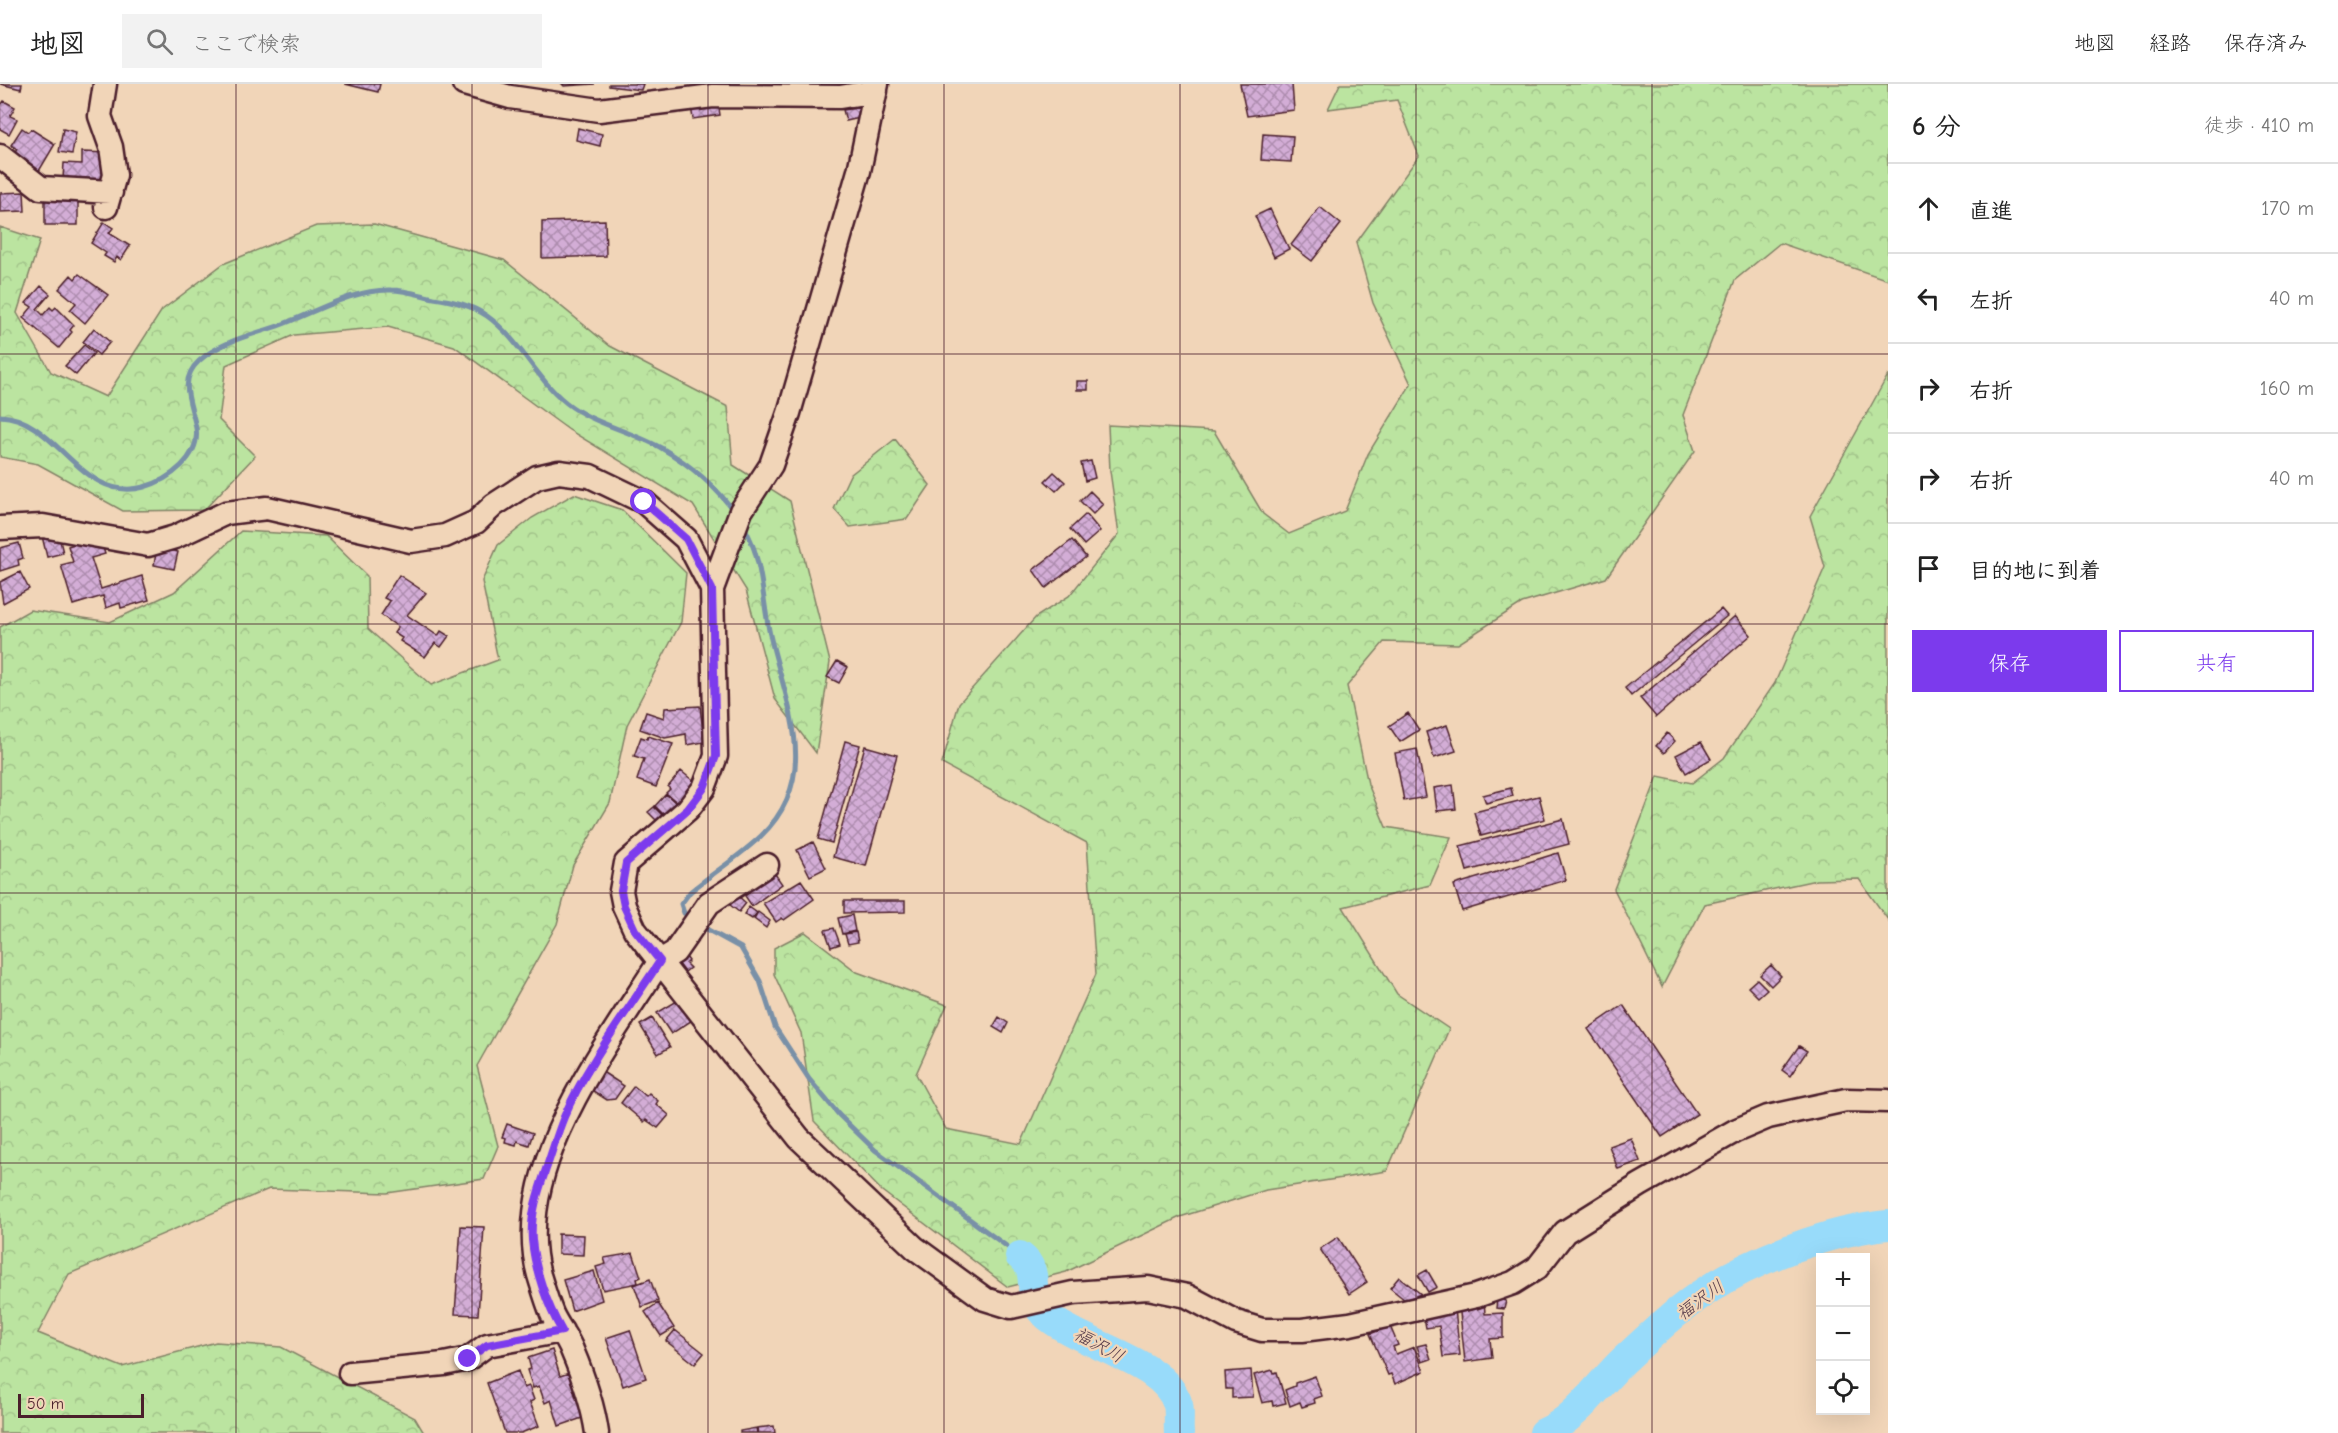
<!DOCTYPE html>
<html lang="ja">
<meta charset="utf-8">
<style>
body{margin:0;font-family:"Comic Neue","Klee One",sans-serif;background:#f2f2f2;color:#222}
.controls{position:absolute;right:18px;bottom:18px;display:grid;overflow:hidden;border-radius:0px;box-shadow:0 6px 24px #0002}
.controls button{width:54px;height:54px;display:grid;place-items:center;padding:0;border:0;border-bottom:2px solid #e0e0e0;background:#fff;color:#222;font:30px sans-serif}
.scale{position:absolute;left:18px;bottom:15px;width:126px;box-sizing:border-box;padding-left:6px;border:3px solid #4a1f2b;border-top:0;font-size:16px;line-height:21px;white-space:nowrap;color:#4a1f2b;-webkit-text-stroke:4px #f1d5b8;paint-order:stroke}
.stop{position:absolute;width:18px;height:18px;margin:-14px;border:4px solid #7c3aed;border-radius:50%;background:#fff}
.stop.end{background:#7c3aed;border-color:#fff;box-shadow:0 2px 6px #0008}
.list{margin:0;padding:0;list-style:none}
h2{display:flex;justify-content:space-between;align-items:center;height:78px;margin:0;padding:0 24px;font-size:26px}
h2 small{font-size:20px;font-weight:400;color:#767676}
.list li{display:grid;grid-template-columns:39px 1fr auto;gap:18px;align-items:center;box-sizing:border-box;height:90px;padding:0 24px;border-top:2px solid #e0e0e0}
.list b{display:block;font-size:22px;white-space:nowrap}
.list em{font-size:20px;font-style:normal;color:#767676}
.actions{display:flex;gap:12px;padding:18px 24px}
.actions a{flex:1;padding:14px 0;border:2px solid #7c3aed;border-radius:0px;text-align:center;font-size:21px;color:#7c3aed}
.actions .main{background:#7c3aed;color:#fff}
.icon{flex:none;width:33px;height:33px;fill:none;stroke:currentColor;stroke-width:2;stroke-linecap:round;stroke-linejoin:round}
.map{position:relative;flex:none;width:1888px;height:1349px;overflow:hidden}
header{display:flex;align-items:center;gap:36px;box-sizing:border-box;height:84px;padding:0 30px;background:#fff;border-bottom:2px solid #e0e0e0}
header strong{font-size:28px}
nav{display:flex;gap:33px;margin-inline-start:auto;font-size:21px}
.search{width:420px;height:54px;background:#f2f2f2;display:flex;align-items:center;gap:15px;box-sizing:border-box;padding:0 21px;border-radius:0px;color:#767676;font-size:22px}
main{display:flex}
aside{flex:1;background:#fff}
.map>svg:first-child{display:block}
.forest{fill:url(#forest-crowns);stroke:#828266;stroke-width:1.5}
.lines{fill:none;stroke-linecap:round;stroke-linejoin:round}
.stream{stroke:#7990a7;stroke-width:5}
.river{stroke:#98dbfa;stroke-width:30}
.building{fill:url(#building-cross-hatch);stroke:#4a1f2b;stroke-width:1.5}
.minor-casing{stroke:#4a1f2b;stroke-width:27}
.minor{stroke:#f1d5b8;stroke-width:22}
.route{stroke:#7c3aed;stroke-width:8}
.grid{fill:none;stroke:#4a1f2b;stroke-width:1.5;stroke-opacity:0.55}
.labels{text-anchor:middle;stroke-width:4.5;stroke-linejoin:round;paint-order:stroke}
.water-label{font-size:18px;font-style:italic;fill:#563b4a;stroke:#f1d5b8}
</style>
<header>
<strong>地図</strong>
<div class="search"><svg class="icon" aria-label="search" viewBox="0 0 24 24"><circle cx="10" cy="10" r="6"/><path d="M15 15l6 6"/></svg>ここで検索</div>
<nav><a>地図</a><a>経路</a><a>保存済み</a></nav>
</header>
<main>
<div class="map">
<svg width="1888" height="1349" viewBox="0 0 1888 1349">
<defs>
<pattern id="forest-crowns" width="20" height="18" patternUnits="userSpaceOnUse" patternTransform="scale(1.5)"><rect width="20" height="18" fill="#bbe4a0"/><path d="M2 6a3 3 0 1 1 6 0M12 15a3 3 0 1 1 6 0" fill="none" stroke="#a2c38a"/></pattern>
<pattern id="building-cross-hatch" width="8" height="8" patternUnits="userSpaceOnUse" patternTransform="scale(1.5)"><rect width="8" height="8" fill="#d3add6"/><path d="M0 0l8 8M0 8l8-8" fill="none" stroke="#ad8cae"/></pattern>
</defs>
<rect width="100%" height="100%" fill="#f1d5b8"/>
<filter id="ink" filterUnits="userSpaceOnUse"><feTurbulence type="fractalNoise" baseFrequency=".0167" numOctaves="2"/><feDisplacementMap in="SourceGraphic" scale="12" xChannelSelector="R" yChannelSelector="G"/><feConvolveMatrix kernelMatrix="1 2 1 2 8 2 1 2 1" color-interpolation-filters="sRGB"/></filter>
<g filter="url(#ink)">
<!-- forest -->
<path class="forest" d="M1340,0H1888V196L1780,159L1735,196L1683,331L1695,367L1606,494L1522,519L1458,560L1384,558L1347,602L1368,700L1386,743L1451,753L1430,801L1343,823L1397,910L1449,945L1387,1087L1266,1106L1180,1133L1066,1188L1008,1203L882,1107L814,1037L801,949L774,890V864L805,848L857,888L947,921L916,990L946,1045L1021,1060L1096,890L1087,759L942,680L959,619L1036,533L1069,512L1119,450L1110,387L1108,341L1214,347L1263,430L1289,450L1345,427L1368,370L1411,300L1373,219L1356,159L1419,72L1397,16L1328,25Z
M374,140L504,176L610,262L728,323L733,381L790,417L830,578L816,669L775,615L746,506L693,421L569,346L454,262L388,243L294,251L226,281L219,336L255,372L204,426L123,427L38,380L0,373V143L40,156L17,229L51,288L106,313L162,226L223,180L316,142Z
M1888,291V836L1859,795L1816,796L1705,820L1662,903L1614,805L1658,692L1692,699L1724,674L1775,599L1825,483L1810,432Z
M895,355L930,401L907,435L850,443L834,425L850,391Z
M574,410L622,426L686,489L681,538L627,641L610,719L573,781L557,840L477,982L498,1062L484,1095L387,1109L269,1105L69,1190L38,1249L122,1283L216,1258L281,1263L415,1334L424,1349H0V543L30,526L110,538L174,508L241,447L326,452L367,492L368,545L431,601L498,576L482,497L498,461L532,434Z"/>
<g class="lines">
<!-- stream -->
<path class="stream" d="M0,332C58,334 80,420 144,403C169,396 201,373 196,344C192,320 177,297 199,277C219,258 252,251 278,242C314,229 352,205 391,206C405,206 420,211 434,214C453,217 471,221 487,232C522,257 537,299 572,323C600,342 634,348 663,365C689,380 718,404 734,428
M692,835L684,829L681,820L690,808C713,789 740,772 761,752C823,692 786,621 770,551C762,515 763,473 743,441
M699,841L741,864L760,897L775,943L809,995L839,1031L875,1066L1020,1172"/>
<!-- river -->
<path class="river" d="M1020,1172C1043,1189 1024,1211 1043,1228C1076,1261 1165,1275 1178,1321C1180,1329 1178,1340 1179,1349
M1544,1349C1579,1333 1598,1300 1625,1275C1651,1251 1679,1224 1709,1205C1757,1174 1831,1146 1888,1141"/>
</g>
<!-- building -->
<path class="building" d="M0,0H22L21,5Z
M345,0H380L378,8Z
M562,0H595L564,2Z
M609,0H643L641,6L609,2Z
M1240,0H1292L1294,26L1247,32Z
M4,17L15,23L10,32L17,35L9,50L0,45V22Z
M718,18L720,31L693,35L691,22Z
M858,24L860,34L846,37L843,26Z
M22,44L28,48L31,45L55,60L39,87L13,72L17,65L11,61Z
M578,44L602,50L600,62L576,56Z
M63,45L76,48L72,70L59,68Z
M1263,50L1293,52L1291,78L1261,76Z
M82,68L108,69L107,96L63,95L64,79L82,80Z
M24,108L25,127L0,128V109Z
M45,115H78V141H45Z
M1320,123L1341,140L1312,177L1291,161Z
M1270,125L1289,165L1274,173L1255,132Z
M605,136L606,172L542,174V138Z
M104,138L113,144L109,149L130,162L121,176L117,173L114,178L104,172L106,169L91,159Z
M79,190L108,211L85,239L70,226L76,219L59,205L71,191L75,195Z
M41,202L50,210L37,225L43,231L50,223L53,226L56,223L74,241L70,246L72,248L59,264L23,234L32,223L26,219Z
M94,244L110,258L99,271L83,258Z
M84,261L94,269L76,291L65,282Z
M1077,297H1088V306H1077Z
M1091,377L1095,394L1085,397L1081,379Z
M1054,388L1065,398L1056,407L1045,397Z
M1090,407L1103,420L1093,430L1080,417Z
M1086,430L1100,447L1084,461L1070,445Z
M58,448L63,469L47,473L42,452Z
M88,456L101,458L105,470L91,474L101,505L142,492L149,516L121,524L120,519L106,524L103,512L73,521L61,481L73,478L68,462Z
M1072,456L1086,473L1046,504L1033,486Z
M19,459L23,474L18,476L19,481L0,487V464Z
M157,463L178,468L174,485L154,481Z
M20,488L29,505L3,519L0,498Z
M399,491L426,509L407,531L438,552L441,547L449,552L441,563L435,559L425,573L400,557L402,554L394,549L398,543L381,531L390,517L384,514Z
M1721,525L1727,532L1631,612L1625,604Z
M1735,532L1751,551L1656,633L1640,614Z
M837,577L848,583L839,599L827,593Z
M700,622L704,658L687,661L686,650L665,654L640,645L646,628L664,634L665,624Z
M1408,629L1419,646L1400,658L1389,642Z
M1447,641L1456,667L1434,674L1426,648Z
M1667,649L1675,657L1664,669L1656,662Z
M648,652L673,660L656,703L637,696L644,675L634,672L641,653L647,655Z
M845,657L860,661L832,759L818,755Z
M1701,658L1711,675L1686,689L1676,671Z
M865,662L897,671L866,782L833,773Z
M1417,665L1426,713L1404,717L1395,669Z
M681,687L697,700L679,720L666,709L670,705L668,703Z
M1453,701L1456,725L1437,727L1434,704Z
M1511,704L1513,712L1486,719L1483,711Z
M666,710L677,720L665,732L655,722Z
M1539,712L1545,735L1481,752L1474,728Z
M654,723L662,731L657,737L648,728Z
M1563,735L1569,760L1467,787L1460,762Z
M813,758L826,784L810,792L797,766Z
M1558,769L1566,796L1462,827L1454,801Z
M773,787L782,800L752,822L745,812L749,809L747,806Z
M801,796L814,815L784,836L782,834L776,838L763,819Z
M738,812L746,819L739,828L730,821Z
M844,817H905V828L844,829Z
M749,823L757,829L752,835L744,830Z
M758,828L770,837L766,844L754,835Z
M852,831L855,847L842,850L838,834Z
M834,844L840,860L831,863L825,846Z
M856,848L858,858L848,860L845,850Z
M683,869L689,877L686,880L690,884L685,888L675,875Z
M1771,881L1781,892L1771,902L1760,891Z
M1757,895L1767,905L1758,913L1748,903Z
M677,917L682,925L685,924L691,937L671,950L657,929Z
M1623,921L1697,1030L1662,1053L1588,945Z
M999,933L1008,939L1003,949L993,943Z
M652,934L670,963L658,970L640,941Z
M1799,962L1807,967L1790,992L1782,986Z
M601,987L624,1002L615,1015L607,1016L590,1005Z
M634,1002L646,1012L649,1009L658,1017L656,1020L669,1031L658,1044L646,1036L644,1038L621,1019Z
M507,1040L533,1049L529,1061L517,1057L516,1061L505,1058L506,1054L502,1053Z
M1631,1054L1640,1077L1618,1085L1609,1062Z
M461,1142L484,1143L478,1231L455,1230Z
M558,1150L584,1151L583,1171L558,1170Z
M1338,1153L1367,1198L1349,1210L1320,1165Z
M633,1169L641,1193L637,1195L638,1199L603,1206L596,1183L606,1180L604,1174Z
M1427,1186L1437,1203L1428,1208L1418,1191Z
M594,1187L602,1216L572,1227L563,1196Z
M1399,1193L1421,1210L1405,1216L1390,1204Z
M650,1195L658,1217L642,1223L634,1201Z
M1484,1215L1485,1230L1503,1229V1254L1490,1255L1492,1274L1465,1278L1459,1219Z
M1497,1215L1506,1217L1504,1225L1496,1224Z
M658,1219L674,1244L661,1252L645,1228Z
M1455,1225L1460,1271L1443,1273L1439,1242L1426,1244L1424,1233Z
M1390,1242L1398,1261L1393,1263L1396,1270L1414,1263L1424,1287L1395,1300L1391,1290L1388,1291L1370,1250Z
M630,1246L646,1294L623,1302L606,1254Z
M675,1246L704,1269L695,1280L666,1257Z
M1426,1260L1431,1275L1422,1278L1417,1262Z
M552,1266L560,1292L569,1289L571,1297L579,1294L588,1332L559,1342L551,1316L545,1319L539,1302L533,1304L527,1286L531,1285L528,1274Z
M1251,1286L1253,1313L1232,1314V1305H1226L1225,1288Z
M1273,1286L1274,1289L1277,1288L1286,1319L1273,1322L1272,1317L1262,1319L1254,1291Z
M518,1287L524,1304L529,1302L534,1316L530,1318L539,1342L521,1349H505L487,1299Z
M1315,1292L1322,1312L1314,1315L1315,1319L1302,1323L1300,1318L1290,1322L1285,1306L1295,1302V1299Z
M774,1342L775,1349H758L757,1344Z
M756,1344L757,1349H740V1347Z"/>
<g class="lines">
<defs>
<path id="minor" d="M105,0L100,32L111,63L115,91L106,123
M464,0L510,13L599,26L713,12L840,13L876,7
M877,0L859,87L789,329L771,381L741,427L712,505L716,672L704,704L688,725L626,779L621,807L624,822L635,846L799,1054L915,1164L985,1215L1011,1223L1073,1209L1148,1204L1187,1212L1236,1238L1262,1246H1302L1350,1240L1476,1212L1513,1199L1537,1184L1565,1148L1640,1101L1735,1047L1768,1033L1846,1016L1888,1017
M0,72L41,104L111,108
M0,444L43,442L148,461L175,453L226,429L267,424L411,457L445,452L476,438L494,421L537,393L559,388L590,392L644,418L686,455L712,505
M350,1289L444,1280L468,1275L487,1261L562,1247
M597,1349C593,1321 583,1292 572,1266C567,1253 558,1243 552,1230C547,1218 543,1204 539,1191C510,1086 606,962 660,877L675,868L709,819L767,781"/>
</defs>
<!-- minor casing -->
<use href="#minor" class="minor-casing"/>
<!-- minor -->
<use href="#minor" class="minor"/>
</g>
</g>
<g class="lines" filter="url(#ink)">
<!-- route -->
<path class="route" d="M468,1275L487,1261L562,1247C547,1221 535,1187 532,1156C530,1131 538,1108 546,1085C552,1068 557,1050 564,1033C586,981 629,925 660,877L635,846L624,822L621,807L626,779L688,725L704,704L716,672L712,505L686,455L644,418"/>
</g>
<!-- grid -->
<path class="grid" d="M236,0V1349M472,0V1349M708,0V1349M944,0V1349M1180,0V1349M1416,0V1349M1652,0V1349M0,270H1888M0,540H1888M0,809H1888M0,1079H1888"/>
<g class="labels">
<!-- water labels -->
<g class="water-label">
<text transform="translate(1700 1216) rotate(-36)" y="6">福沢川</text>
<text transform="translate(1099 1261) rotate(29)" y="6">福沢川</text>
</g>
</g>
</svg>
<div class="controls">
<button>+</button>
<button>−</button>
<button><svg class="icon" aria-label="locate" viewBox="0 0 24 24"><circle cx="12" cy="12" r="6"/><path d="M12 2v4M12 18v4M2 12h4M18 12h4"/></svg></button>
</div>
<div class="scale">50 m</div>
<div class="stop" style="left:644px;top:418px"></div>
<div class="stop end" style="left:468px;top:1275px"></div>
</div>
<aside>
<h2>6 分<small>徒歩 · 410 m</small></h2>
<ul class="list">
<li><svg class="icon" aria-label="ahead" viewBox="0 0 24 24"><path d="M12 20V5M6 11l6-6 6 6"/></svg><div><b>直進</b></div><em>170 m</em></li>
<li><svg class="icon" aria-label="left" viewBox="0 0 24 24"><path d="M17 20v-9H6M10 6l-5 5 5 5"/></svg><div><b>左折</b></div><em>40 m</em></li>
<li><svg class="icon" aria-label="right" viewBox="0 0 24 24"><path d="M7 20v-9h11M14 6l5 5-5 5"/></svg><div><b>右折</b></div><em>160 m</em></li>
<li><svg class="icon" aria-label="right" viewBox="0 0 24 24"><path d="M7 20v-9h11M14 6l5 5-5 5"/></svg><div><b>右折</b></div><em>40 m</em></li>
<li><svg class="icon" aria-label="arrive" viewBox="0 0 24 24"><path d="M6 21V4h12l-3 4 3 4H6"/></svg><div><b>目的地に到着</b></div></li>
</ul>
<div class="actions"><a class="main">保存</a><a>共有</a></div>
</aside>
</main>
